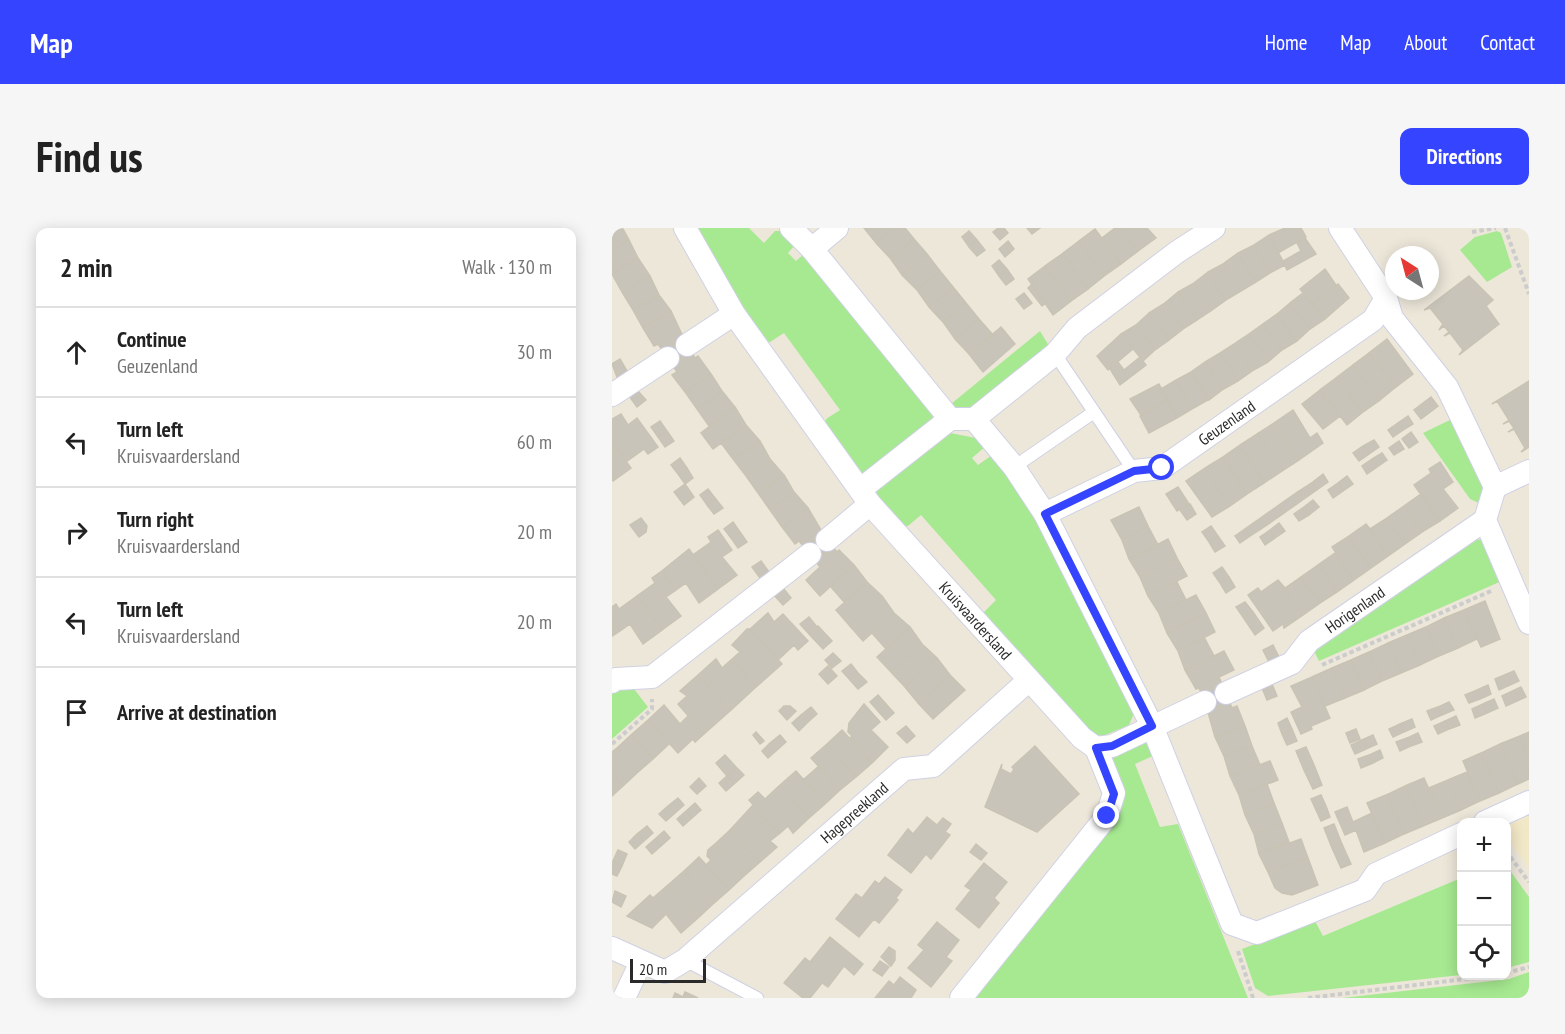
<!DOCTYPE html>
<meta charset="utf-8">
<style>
body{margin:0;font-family:"PT Sans Narrow",sans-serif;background:#f6f6f6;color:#222}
.controls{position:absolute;right:18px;bottom:18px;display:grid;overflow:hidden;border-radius:12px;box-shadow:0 3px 15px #0003}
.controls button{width:54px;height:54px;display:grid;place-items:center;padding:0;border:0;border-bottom:2px solid #e0e0e0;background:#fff;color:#222;font:30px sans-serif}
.compass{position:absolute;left:773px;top:18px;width:54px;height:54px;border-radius:50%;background:#fff;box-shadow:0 3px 15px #0003;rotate:324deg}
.scale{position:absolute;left:18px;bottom:15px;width:76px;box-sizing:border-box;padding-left:6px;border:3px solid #2a2a2a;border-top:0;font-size:16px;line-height:21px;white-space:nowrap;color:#2a2a2a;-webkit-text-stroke:4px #fff;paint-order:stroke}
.stop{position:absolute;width:18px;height:18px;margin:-14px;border:4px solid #3545ff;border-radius:50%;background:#fff}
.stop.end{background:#3545ff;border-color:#fff;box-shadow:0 2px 6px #0008}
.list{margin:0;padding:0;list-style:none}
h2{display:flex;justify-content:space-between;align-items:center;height:78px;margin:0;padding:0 24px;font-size:26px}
h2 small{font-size:20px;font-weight:400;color:#767676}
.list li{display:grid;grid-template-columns:39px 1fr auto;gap:18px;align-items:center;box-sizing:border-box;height:90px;padding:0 24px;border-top:2px solid #e0e0e0}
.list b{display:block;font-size:22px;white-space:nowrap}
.list p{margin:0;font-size:20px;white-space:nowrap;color:#767676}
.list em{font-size:20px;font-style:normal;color:#767676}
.icon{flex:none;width:33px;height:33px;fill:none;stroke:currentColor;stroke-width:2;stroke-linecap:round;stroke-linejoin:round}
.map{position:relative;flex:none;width:917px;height:770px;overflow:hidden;border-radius:12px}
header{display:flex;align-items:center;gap:36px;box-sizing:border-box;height:84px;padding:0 30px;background:#3545ff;color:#fff}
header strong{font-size:28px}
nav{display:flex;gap:33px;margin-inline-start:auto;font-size:21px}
.intro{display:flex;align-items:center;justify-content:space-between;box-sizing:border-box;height:144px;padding:0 36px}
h1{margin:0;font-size:42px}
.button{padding:15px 27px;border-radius:12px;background:#3545ff;color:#fff;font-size:21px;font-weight:700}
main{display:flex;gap:36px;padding:0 36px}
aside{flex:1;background:#fff;border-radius:12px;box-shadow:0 3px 15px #0003}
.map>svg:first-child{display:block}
.education{fill:#f1e8c7}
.green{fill:#a6e991}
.building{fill:#c8c4ba;stroke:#c9c3b3;stroke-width:1.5}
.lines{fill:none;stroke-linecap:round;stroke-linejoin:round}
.service-casing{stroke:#cfd1e4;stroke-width:14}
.minor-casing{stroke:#cfd1e4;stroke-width:24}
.path{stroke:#ccc;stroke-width:4;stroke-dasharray:4.5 3;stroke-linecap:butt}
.service{stroke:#fff;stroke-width:12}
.minor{stroke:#fff;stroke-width:22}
.route{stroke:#3545ff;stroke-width:8}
.labels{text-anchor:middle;stroke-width:6;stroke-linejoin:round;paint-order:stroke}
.street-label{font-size:16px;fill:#2a2a2a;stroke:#fff}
</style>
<header>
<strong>Map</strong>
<nav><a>Home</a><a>Map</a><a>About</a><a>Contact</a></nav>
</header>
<div class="intro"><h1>Find us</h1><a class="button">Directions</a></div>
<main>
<aside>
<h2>2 min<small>Walk · 130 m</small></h2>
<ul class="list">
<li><svg class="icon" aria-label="ahead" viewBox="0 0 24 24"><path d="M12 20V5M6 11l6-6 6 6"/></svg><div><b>Continue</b><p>Geuzenland</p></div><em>30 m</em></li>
<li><svg class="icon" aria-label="left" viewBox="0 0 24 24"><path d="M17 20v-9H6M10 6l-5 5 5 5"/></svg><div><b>Turn left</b><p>Kruisvaardersland</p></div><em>60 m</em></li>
<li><svg class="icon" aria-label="right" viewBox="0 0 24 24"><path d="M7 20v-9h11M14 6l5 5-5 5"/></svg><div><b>Turn right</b><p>Kruisvaardersland</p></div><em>20 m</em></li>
<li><svg class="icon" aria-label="left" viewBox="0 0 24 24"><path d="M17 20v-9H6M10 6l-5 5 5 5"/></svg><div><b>Turn left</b><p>Kruisvaardersland</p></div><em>20 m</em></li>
<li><svg class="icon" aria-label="arrive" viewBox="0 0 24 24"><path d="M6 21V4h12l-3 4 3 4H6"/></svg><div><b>Arrive at destination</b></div></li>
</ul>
</aside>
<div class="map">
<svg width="917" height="770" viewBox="0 0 917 770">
<rect width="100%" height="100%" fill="#ede7da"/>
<!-- education -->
<path class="education" d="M917,588V640L894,608L895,598Z"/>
<!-- green -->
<path class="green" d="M82,0H137L152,15L163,3H168L183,17L176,25L184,33L192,26L325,191L258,248L249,246L213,196L214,191L228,182L172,105L158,114L152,113L128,79Z
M885,3L889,5L900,39L875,54L848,22L863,9Z
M428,103L437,118L366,180L347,182L339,176Z
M842,190L873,264L871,277L858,271L811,205Z
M333,204L369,211L374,218L360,230L366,237L380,227L429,295L523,483L517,497L491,508L481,507L373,389L372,384L384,372L309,287L296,298H291L263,267L262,262Z
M861,310L873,313L892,352L707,433L703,425L705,416Z
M19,457L36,479L0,511V463Z
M527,513L535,514L543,527L523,536L548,599L566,596L636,770H356L509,579L496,530Z
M894,637L917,669V734L895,740Z
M849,650V747L656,768L643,760L630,721L703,693L711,708Z
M917,744V770H730L897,751Z"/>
<!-- building -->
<path class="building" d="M0,0L11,1L17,12L0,22Z
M252,0H282L264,15Z
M282,0H293L302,11L278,30L264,15Z
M386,0H392L396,5L388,12L381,4Z
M415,0H428L420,6Z
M503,0H508L526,23L509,36L490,10Z
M508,0H535L544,10L526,23Z
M673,0H689L694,9L666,25L657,7Z
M483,1L509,36L492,48L467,13Z
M357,3L365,12L357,19L350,9Z
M657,7L673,37L658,45L642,17Z
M693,10L704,26L675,42L671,33L689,23L685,15Z
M302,11L315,26L290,47L278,30Z
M17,12L26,30L0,46V22Z
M365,12L373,22L365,28L357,19Z
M396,13L402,21L393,29L387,21Z
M467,13L492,48L476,61L450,26Z
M642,17L658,45L644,54L626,25Z
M626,25L644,54L629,63L611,36Z
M315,26L328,43L305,62L290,47Z
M450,26L476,61L459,73L433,38Z
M26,30L38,48L10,64L0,46Z
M387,32L395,41L387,48L380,38Z
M611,36L629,63L614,72L596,44Z
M433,38L459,73L441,87L416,51Z
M395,41L402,51L394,57L387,48Z
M713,41L724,57L701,76L688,61Z
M328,43L341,59L317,79L305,62Z
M596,44L614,72L600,82L582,55Z
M38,48L47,67L21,82L10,64Z
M857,48L881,72L874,78L887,96L847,127L851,122L838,105L832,108L837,104L832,98L827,102L831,96L818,80L812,82Z
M582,55L600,82L585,92L566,64Z
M420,56L434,75L430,78L416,60Z
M726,56L737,70L713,91L701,76Z
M341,59L354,75L331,94L317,79Z
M566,64L585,92L571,101L553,75Z
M412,65L420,75L412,81L404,71Z
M691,65L713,91L698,101L678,75Z
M47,67L59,83L31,100L21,82Z
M354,75L367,91L343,111L331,94Z
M553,75L571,101L557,112L537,85Z
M678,75L698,101L685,113L665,86Z
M59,83L75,117L56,130L46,116L42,118L31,100Z
M537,85L557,112L543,122L524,97Z
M665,86L685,113L670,122L651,96Z
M367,91L381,107L357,126L343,111Z
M651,96L670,122L656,134L637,106Z
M524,97L543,122L531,133L509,106Z
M389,99L403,116L371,144L357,126Z
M509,106L521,121L496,142L485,128Z
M637,106L656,134L640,143L622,116Z
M775,111L801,146L784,159L757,125Z
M622,116L640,143L626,153L608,125Z
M75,117L83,130L86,128L99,146L73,164L60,147L65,144L56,130Z
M608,125L626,153L610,162L593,134Z
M757,125L784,159L768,172L741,137Z
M528,129L534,137L508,157L498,141L506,134L512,142Z
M8,131L15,143L5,149L0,136Z
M593,134L610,162L597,172L579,144Z
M741,137L768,172L751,184L724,150Z
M579,144L596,172L580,181L564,152Z
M99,146L110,163L85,181L73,164Z
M724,150L751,184L735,197L708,162Z
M564,152L580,181L565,190L549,161Z
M917,153V219L909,224L913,220L902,201L896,204L902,200L897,193L891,196L897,192L885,173L880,176Z
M547,156L556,173L529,187L518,171Z
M25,162L34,172L25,179L17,168Z
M708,162L728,188L711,201L690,176Z
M110,163L123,179L97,198L85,181Z
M819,169L826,178L809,191L802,182Z
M556,173L565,190L537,205L528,188Z
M123,179L134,197L101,221L89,205Z
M681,182L698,210L705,205L711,215L687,232L662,195Z
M9,186L16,197L25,190L46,219L36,226L32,221L14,234L0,214V191Z
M796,188L801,196L791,202L786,195Z
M48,193L55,203L46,209L39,199Z
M662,195L687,232L670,243L645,206Z
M786,195L791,202L781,209L776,202Z
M134,197L148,213L121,231L109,215Z
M55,203L62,213L53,219L46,209Z
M799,204L806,214L797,220L790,211Z
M645,206L670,243L652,255L628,217Z
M762,212L767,219L757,226L751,218Z
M148,213L158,231L134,248L121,231Z
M787,213L792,221L782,227L777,220Z
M0,214L19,240L1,253L0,252Z
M628,217L652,255L635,266L611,229Z
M751,218L757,226L747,233L741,225Z
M770,225L775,232L765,239L760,231Z
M611,229L635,266L618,278L593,240Z
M68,230L75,240L66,246L59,237Z
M158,231L172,247L146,265L134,248Z
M760,231L765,239L755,246L750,238Z
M828,234L841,254L831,261L846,280L828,293L802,257L819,245L817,241Z
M75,240L81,250L73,256L66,246Z
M593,240L618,278L600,289L574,253Z
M711,246L716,254L706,261L701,254Z
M172,247L182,264L158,282L146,265Z
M735,248L741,256L731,263L726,255Z
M701,254L706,261L689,273L684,265Z
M726,255L731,263L721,270L716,262Z
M73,256L82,269L72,277L62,264Z
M566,259L577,276L565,283L554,266Z
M96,261L103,270L95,277L88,267Z
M182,264L196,280L170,299L158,282Z
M684,265L689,273L672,285L667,277Z
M809,266L828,293L810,304L792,278Z
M103,270L111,280L102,286L95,277Z
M701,272L707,279L697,287L692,279Z
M578,276L584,286L575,292L568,282Z
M667,277L672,285L655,297L650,289Z
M792,278L810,304L793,316L775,290Z
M527,279L536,298L510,312L499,292Z
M692,279L697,287L687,293L682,286Z
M196,280L215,312L198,326L187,313L183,316L170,299Z
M650,289L655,297L638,308L633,301Z
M29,290L35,298L34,304L27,309L18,297Z
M775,290L793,316L776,328L754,296L758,301Z
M121,294L128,304L119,310L112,301Z
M667,295L673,303L663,310L658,302Z
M754,296L776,328L759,340L737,308Z
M536,298L546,317L517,331L510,312Z
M599,298L606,308L597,314L590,304Z
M633,301L638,308L628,315L623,308Z
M106,302L120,322L110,329L125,347L106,361L81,327L99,314L96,309Z
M658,302L663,310L653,317L648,309Z
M128,304L135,314L126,320L119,310Z
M606,308L613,318L603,324L597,314Z
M737,308L759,340L742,352L720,319Z
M556,311L565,330L528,349L517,331Z
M215,312L225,324L227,322L242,337L208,368L194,352L208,339L198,326Z
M77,321L106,361L87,375L74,355L64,362L50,343Z
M723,325L742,352L725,364L706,337Z
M565,330L575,348L536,368L528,349Z
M149,333L157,344L148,350L140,339Z
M242,337L255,354L232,374L219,359Z
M706,337L725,364L708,375L689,349Z
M610,339L617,349L608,355L601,345Z
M50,343L64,362L54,369L69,388L50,402L25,368L43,355L40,350Z
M617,349L623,359L614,365L608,355Z
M689,349L708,375L691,387L666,352L673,360Z
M666,352L691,387L672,400L671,396L661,403L636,367L646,360L649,364Z
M255,354L270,368L237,397L224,382Z
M565,354L574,372L547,385L536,368Z
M171,360L179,370L171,377L162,367Z
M584,367L594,385L555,405L547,385Z
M25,368L50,402L31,416L18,396L8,403L0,392V379L4,376L7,381Z
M270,368L282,385L251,413L237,397Z
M873,373L888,411L869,419L852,382Z
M633,374L641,384L631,389L624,379Z
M852,382L865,411L846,420L832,390Z
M641,384L652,400L643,407L631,389Z
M156,385L162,394L171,386L196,413L186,422L182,417L166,432L138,401Z
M282,385L298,399L274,421L260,405Z
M594,385L603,404L566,423L555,405Z
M197,389L205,399L197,406L188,396Z
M832,390L846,420L827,428L814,399Z
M0,392L8,403L0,408Z
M206,398L220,413L211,421L197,406Z
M298,399L310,416L279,444L265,429Z
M814,399L827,428L808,437L795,407Z
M135,401H138L170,436L144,459L119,432L128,424L120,417Z
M795,407L808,437L789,445L776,415Z
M592,409L602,428L573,442L566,423Z
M776,415L789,445L770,453L757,424Z
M310,416L325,430L293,459L279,444Z
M661,417L667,429L657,434L651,422Z
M612,423L622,442L607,449L614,465L593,474L587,460L584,461L573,442Z
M757,424L770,453L752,462L739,432Z
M221,425L229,433L220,440L213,432Z
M325,430L338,447L306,475L293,459Z
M104,431L110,440L119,432L144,459L118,483L86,447Z
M739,432L752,462L733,470L720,440Z
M239,436L246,445L238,452L230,443Z
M216,438L225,448L216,456L207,446Z
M720,440L733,470L713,478L700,449Z
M902,443L907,453L887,462L883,451Z
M246,445L255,454L246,461L238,452Z
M86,447L118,483L92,506L66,476L75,468L68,463Z
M338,447L353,462L321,491L306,475Z
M700,449L718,490L699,498L700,501L689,506L679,484L690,479L679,458Z
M660,456L665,468L655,472L650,460Z
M876,457L879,466L868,471L865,462Z
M909,459L914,469L894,478L890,468Z
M865,462L868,471L857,475L853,467Z
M614,465L620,480L625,478L633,498L603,509L593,474Z
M266,467L274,476L266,483L258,474Z
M882,471L886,480L875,485L871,476Z
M837,474L842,482L830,487L826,479Z
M252,476L268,494L259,502L276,519L260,535L238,510L240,508L236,504L237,495Z
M274,476L282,485L274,492L266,483Z
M871,476L875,485L863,490L860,481Z
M52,477L68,496L76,488L92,506L83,514L81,511L66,525L36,492Z
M172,478H178L184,483L175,492L167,483Z
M199,479L205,486L196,494L189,487Z
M826,479L830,487L819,492L815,483Z
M189,487L196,494L187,503L180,495Z
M844,488L848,497L837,501L833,493Z
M675,490L680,501L670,506L666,495Z
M800,491L803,499L792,504L788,496Z
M36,492L57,516L41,531L20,506Z
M833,493L837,501L826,506L822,498Z
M788,496L792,504L781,509L777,501Z
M294,498L303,508L295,515L285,505Z
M633,498L640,518L612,528L603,509Z
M680,501L685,513L675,517L670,506Z
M744,501L748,511L738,515L734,505Z
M230,502L260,535L244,549L215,516Z
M144,504L152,513L148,516L141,507Z
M917,504V529L908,508Z
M806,505L810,514L799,518L795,510Z
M20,506L41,531L26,544L5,520Z
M168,507L174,514L165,522L158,515Z
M761,507L765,516L754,521L750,512Z
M908,508L917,529V551L906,556L888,516Z
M795,510L799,518L788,523L784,514Z
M750,512L754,521L743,526L739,517Z
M158,515L165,522L156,530L150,523Z
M215,516L244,549L228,562L199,530Z
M888,516L906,556L887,565L869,525Z
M423,518L467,566L425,604L373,579L390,536L389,541L399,546L402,541L400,539Z
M640,518L648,537L618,548L612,528Z
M694,519L702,537L692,542L684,523Z
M5,520L26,544L11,558L0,545V524Z
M768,522L771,530L761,535L757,527Z
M869,525L887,565L868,573L851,533Z
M113,527L124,539L115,548L104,535Z
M757,527L761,535L749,540L746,531Z
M658,533L666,552L627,567L618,548Z
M702,537L710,557L701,561L692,542Z
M207,538L228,562L213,576L191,552Z
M124,539L132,547L122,556L115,548Z
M184,543L213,576L197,590L168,557Z
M855,544L868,573L849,582L836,552Z
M0,545L11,558L0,568Z
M115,548L122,556L114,563L107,555Z
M87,550L94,558L85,566L78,559Z
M812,550L830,590L811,598L793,558Z
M836,552L849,582L830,590L817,560Z
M655,556L662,575L633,587L627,567Z
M168,557L197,590L181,605L176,598L167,606L137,572L146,564L153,571Z
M793,558L811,598L792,606L774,567Z
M709,567L714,578L704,582L699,571Z
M774,567L792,606L773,615L755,575Z
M66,570L72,577L63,585L56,578Z
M83,575L89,582L80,590L74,583Z
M662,575L670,595L642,606L633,587Z
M141,577L167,606L158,613L165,619L148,634L118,602Z
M56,578L63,585L54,593L47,586Z
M714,578L718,589L709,593L704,582Z
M735,579L741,594L760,585L773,615L752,624L744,602L733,607L723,584Z
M74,583L80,590L71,598L65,591Z
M315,589L325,597L331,590L339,596L333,604L338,607L319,631L314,626L299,645L276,627L296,601L301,606Z
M670,595L677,614L647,626L642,606Z
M722,596L730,616L720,620L712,600Z
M35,598L41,605L32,613L25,606Z
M118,602L148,634L132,648L103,616Z
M52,603L58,610L49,618L43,611Z
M25,606L32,613L23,621L17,614Z
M43,611L49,618L40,626L34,619Z
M689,611L696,630L656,644L647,626Z
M103,616L132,648L117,662L94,637L99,632L95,628L96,622Z
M364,616L375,625L369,632L358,624Z
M730,616L739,636L729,640L720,620Z
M6,622L15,626L10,638L1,633Z
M87,629L117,662L101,676L72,643Z
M696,630L706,657L680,667L670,665L663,660L656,644Z
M1,633L10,638L5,648L0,646Z
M372,635L395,654L382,670L387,675L367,700L344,681L359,662L353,658Z
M72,643L101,676L86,690L56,657Z
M273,649L290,662L284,670L286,672L267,695L262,691L247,709L224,691L244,666L250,670L263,653L267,656Z
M56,657L86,690L69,705L54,686L40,700L15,688L38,667L41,670Z
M3,663L14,668L9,679L0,674Z
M325,694L347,712L334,729L340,733L319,759L296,740L312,722L306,717Z
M218,709L251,736L242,747L232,738L216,759L210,755L198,770H191L172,755L193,730L198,734Z
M277,719L283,723V732L279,738L269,729Z
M268,733L277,739L270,748L261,742Z
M288,749L304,762L299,770H263L277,753L282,757Z
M73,764L86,770H61L63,765L71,769Z"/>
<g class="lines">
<defs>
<path id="service" d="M443,126L522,243
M402,239L482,184
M73,732L145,770"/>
<g id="minor">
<path id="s1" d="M73,0L122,86L258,276L470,510L484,520L500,518L593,474"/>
<path d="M179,0L200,21L338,191H362L402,239L433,286L540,498L620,696L645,705L753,662L764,646L849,606"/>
<path d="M728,0L774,70L780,90L835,159L883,259L873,292L917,395"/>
<path d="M200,21L225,0"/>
<path d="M75,117L122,86"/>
<path d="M0,167L56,130"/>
<path d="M362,191L443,126L465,100L565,24L602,0"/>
<path d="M883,259L917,243"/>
<path d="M249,261L338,191"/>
<path id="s2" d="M433,286L522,243L550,240L761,92L774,70"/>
<path d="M215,312L258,276"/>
<path d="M0,454L4,451L40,449L198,326"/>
<path id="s3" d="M614,465L680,435L697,413L873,292"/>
<path d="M873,594L917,574"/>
<path id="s4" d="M0,720L53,744L73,732L292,541L321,538L417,452"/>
<path d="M12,770L29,734"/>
<path d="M349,770L495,588L502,565L484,520"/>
</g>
</defs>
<!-- service casing -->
<use href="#service" class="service-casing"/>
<!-- minor casing -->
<use href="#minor" class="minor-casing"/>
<!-- path -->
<path class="path" d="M893,0L917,66
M860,4L884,0
M710,437L879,363
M0,516L40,481V471
M894,623L917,654
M626,723L641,770
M894,745L917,739
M696,770L878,748"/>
<!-- service -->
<use href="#service" class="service"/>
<!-- minor -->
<use href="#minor" class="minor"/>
</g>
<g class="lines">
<!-- route -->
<path class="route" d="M495,588L502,566L484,520L500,518L540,498L433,286L522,243L550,240"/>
</g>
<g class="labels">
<!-- street labels -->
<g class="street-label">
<text dy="6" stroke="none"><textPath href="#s2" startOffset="206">Geuzenland</textPath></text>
<text dy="6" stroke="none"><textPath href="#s3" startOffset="156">Horigenland</textPath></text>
<text dy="6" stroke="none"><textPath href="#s1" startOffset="490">Kruisvaardersland</textPath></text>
<text dy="6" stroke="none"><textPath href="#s4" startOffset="306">Hagepreekland</textPath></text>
</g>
</g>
</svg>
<div class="controls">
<button>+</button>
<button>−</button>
<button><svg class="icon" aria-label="locate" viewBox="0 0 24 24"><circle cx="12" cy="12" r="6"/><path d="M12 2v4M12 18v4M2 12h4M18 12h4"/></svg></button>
</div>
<svg class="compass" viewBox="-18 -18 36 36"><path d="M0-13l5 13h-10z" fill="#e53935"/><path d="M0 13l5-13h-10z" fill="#767676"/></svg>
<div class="scale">20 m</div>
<div class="stop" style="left:550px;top:240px"></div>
<div class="stop end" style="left:495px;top:588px"></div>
</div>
</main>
